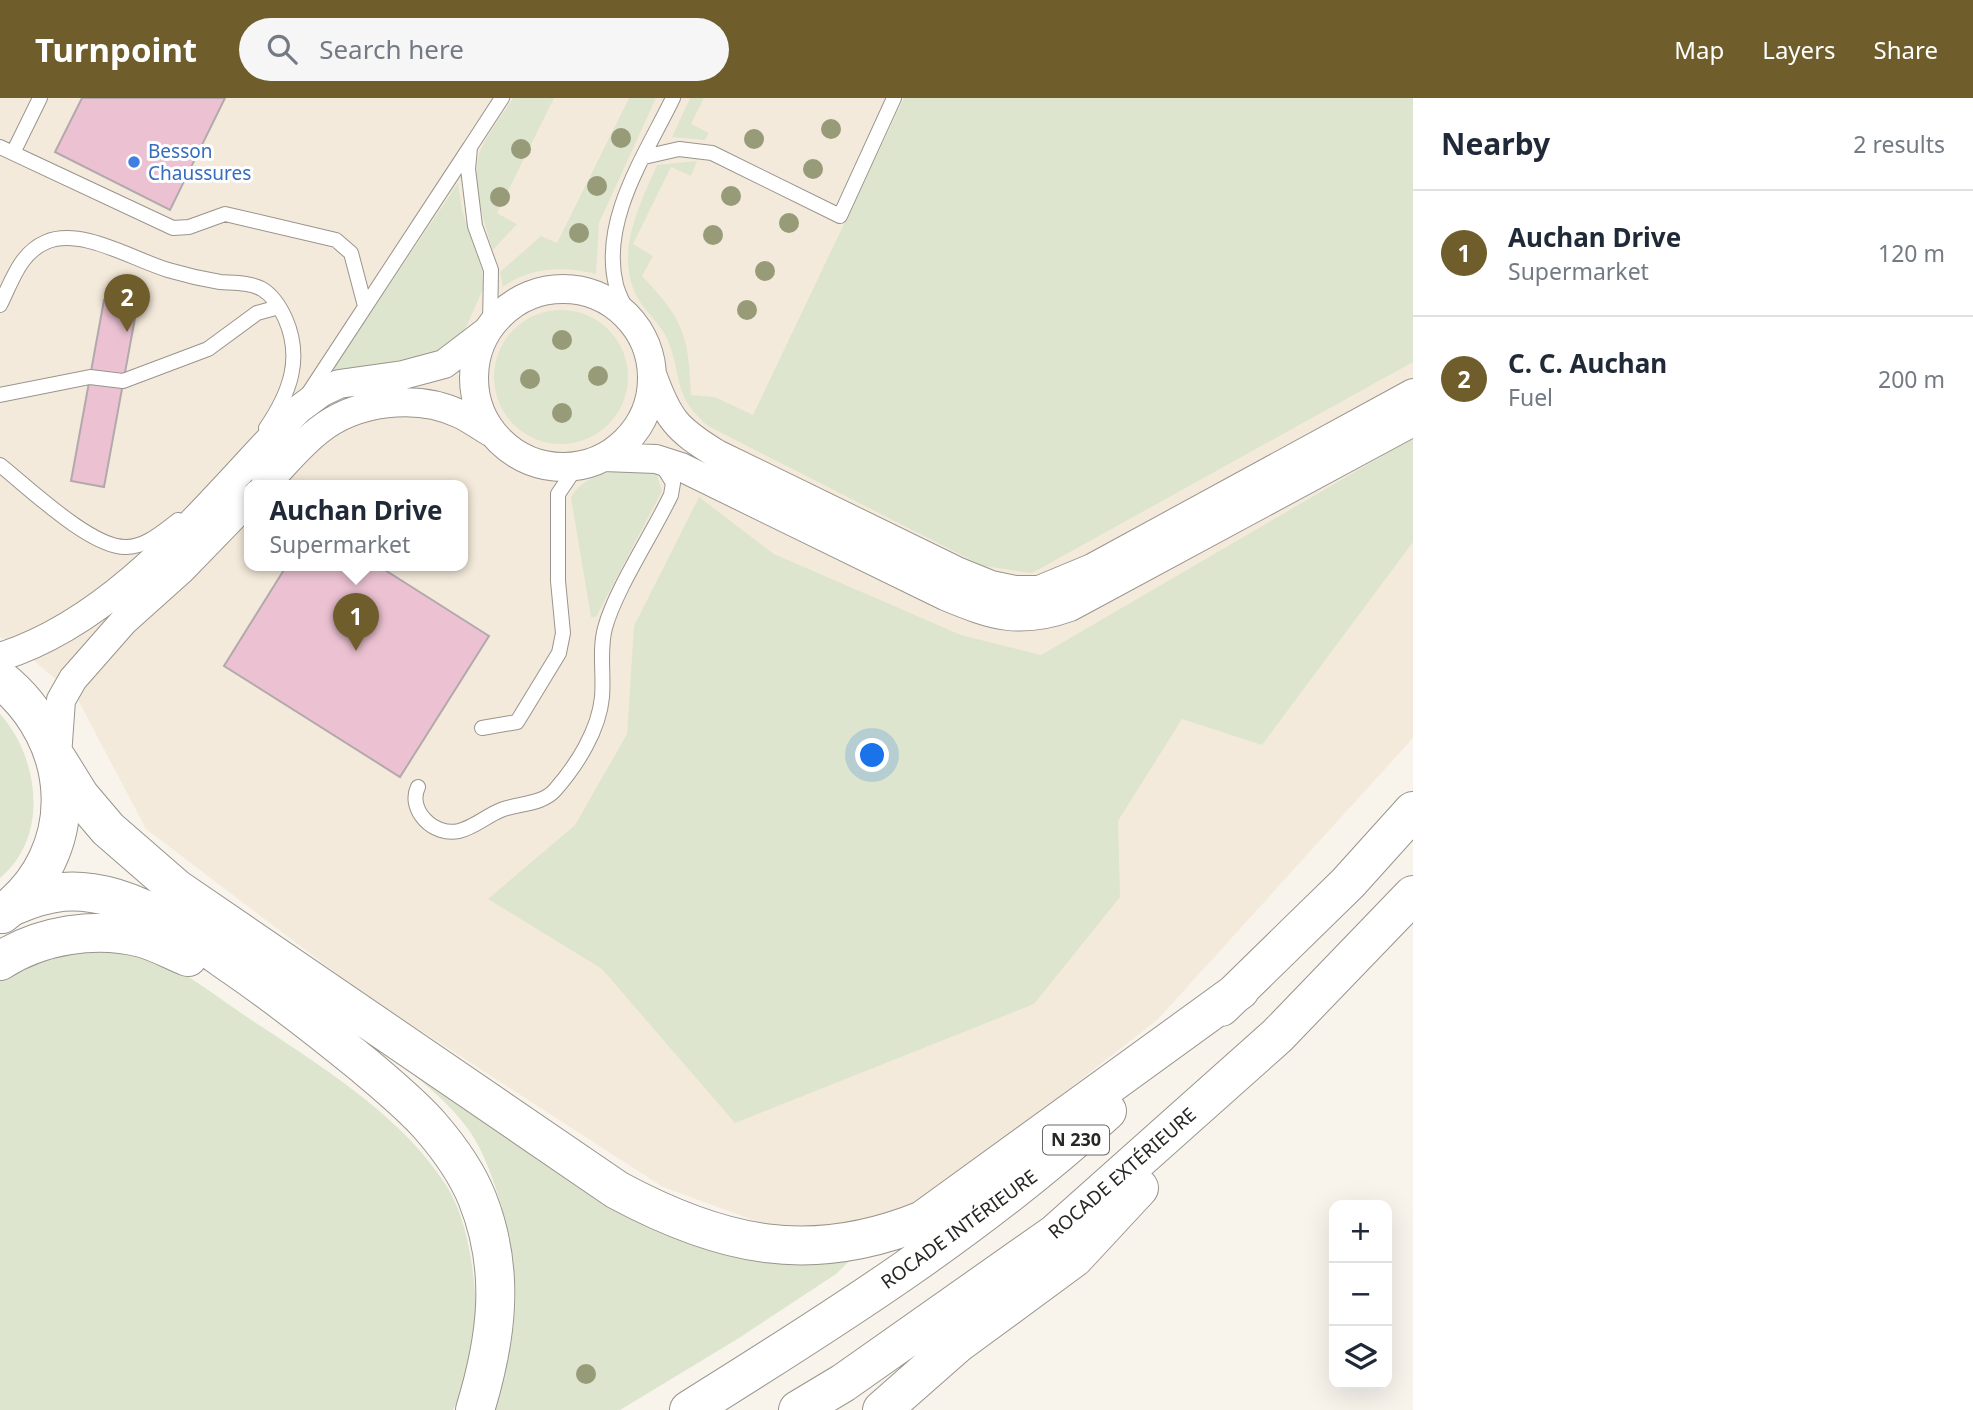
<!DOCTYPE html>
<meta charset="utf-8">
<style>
body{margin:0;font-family:"Noto Sans",sans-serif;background:#f6f6f7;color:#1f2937}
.controls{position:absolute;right:21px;bottom:21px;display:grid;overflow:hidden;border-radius:14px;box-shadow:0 7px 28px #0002}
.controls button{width:63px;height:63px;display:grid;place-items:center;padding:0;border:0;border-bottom:2px solid #e0e1e3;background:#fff;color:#1f2937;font:35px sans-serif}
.you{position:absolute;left:873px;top:658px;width:24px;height:24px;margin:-18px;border:5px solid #fff;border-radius:50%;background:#1a73e8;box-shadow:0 0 0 10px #1a73e833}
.badge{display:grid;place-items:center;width:46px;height:46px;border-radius:50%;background:#6f5e2c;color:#fff;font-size:23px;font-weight:700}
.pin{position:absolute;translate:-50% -58px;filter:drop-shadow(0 2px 4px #0008)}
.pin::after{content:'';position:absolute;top:37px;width:24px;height:21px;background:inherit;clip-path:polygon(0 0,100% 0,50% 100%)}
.popup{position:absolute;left:244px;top:382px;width:224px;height:91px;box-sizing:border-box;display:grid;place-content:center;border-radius:14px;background:#fff;filter:drop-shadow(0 2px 5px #0005);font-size:23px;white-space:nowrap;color:#747a83}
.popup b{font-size:26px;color:#1f2937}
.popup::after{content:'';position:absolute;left:50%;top:100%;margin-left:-14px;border:14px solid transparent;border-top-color:#fff}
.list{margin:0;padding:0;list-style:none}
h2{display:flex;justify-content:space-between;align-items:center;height:91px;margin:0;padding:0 28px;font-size:30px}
h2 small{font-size:23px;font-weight:400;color:#747a83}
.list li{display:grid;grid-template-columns:46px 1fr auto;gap:21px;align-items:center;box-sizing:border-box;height:126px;padding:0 28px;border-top:2px solid #e0e1e3}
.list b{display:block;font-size:26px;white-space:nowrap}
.list p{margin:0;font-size:23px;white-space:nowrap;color:#747a83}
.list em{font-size:23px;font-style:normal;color:#747a83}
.icon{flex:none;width:38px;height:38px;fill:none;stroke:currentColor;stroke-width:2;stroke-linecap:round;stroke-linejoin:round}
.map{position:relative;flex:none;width:1413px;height:1312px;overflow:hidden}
header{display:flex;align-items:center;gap:42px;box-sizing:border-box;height:98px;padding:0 35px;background:#6f5e2c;color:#fff}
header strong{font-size:33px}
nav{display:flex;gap:38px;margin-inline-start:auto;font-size:24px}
.search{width:490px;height:63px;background:#f6f6f7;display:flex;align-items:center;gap:18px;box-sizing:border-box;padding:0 24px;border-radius:38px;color:#747a83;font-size:26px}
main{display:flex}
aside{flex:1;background:#fff}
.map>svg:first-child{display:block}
.built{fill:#f4eadb;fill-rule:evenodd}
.green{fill:#dee5ce}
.building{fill:#ecc2d2;stroke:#b2a9ac;stroke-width:2}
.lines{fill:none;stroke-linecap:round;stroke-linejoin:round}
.service-casing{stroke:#99948d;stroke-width:16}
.minor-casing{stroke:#99948d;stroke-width:30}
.primary-casing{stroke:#99948d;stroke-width:40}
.trunk-casing{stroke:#99948d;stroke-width:40}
.service{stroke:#fff;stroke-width:14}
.minor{stroke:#fff;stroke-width:28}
.primary{stroke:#fff;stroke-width:38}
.trunk{stroke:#fff;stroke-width:38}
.tree{fill:#979b78}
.shop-dot{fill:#3f7fe0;stroke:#fff;stroke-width:2.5}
.labels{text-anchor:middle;stroke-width:6;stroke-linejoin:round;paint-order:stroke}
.shield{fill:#fff;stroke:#696866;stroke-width:2}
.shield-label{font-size:18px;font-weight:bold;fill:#292724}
.shop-label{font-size:19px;fill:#366cbe;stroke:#fff;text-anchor:start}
.street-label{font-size:19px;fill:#292724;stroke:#fff}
</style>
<header>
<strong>Turnpoint</strong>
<div class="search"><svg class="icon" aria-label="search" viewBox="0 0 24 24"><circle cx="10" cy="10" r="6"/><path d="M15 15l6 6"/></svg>Search here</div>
<nav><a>Map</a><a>Layers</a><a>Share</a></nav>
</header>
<main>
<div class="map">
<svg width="1413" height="1312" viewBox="0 0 1413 1312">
<rect width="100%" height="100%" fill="#f8f3eb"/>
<!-- built -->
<path class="built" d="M0,0H1413V640L1158,921L911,1115L802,1140L663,1089L361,894L146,731L77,600L15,546L0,539ZM249,387H463V467H249Z"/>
<!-- green -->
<path class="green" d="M513,0H554L497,115L517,126L493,152C484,126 469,77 481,51C489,33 503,16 513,0Z
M629,0H656L599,125L596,176C566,168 529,169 503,189L500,174L541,138L557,145Z
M690,0H704L691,26L709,35L705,42L672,39Z
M904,0H1413V264L1032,475L983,468L708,328C672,296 683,282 668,243C661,226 649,218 640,204C612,160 639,108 657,67L697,63L691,78L671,69L633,146L653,158L642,178C683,221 689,237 691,297L715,299L753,317Z
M458,85L462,112L482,172L483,191L463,236L432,260L330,275Z
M494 279a67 67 0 1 1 134 0a67 67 0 1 1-134 0Z
M1413,340V444L1262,647L1182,621L1118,723L1120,799L1034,906L735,1025L602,871L488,801L575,727L627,636L634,528L699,399L774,456L961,537L1041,557Z
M632,367L656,374L662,393L596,519H591L571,400C580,378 612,375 632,367Z
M0,616C39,659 50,739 0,780Z
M71,846C94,850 141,853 160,863C195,880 229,908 262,929C327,972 403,1020 446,1087C465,1117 472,1159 475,1194C478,1236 472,1274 453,1312H0V876Z
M403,968L603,1100L853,1159L836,1176L739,1240L620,1312H491C505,1281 512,1249 515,1214C520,1166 497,1070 468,1031C451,1007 425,986 403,968Z"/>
<!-- building -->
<path class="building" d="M82,0H225L170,112L55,54Z
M104,202L137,209L104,389L71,383Z
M287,467H377L489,538L400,679L224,568Z"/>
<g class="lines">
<defs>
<path id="service" d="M0,49L173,130L189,129L225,116L336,142L351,155L365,208
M13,55L40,0
M644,59L679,51L712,55L840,118L894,0
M0,207C12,183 20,155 46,144C81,129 132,161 168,172C185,177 202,181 220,184C234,185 249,184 262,191C272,197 280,209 285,220C303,260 290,295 266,330
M630,222C626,210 619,198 616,187C600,122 646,56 673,0
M490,227L491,172L475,128L468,71L470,49L502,0
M308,296L470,49
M0,297L90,279L123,283L208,251L257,215L279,209
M0,367C28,389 91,450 126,449C146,449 163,433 178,422
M482,630L517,624L559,555L563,535L558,483V396L577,368
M418,689C407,712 434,739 459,733C475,729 486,718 501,712C518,705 542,707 555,692C577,667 599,632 602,599C604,576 599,552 605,530C615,492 653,435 671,397L673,385L662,367"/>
<path id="minor" d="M474 280a89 89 0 1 1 178 0a89 89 0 1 1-178 0Z
M652,276C668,321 676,331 717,356L959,474L991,487L1015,492H1039L1092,470L1413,295
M604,359L656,361L681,369L945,498C993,518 1020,527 1070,509L1413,324
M265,387C282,369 298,349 318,333C355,303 416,295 460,316C471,321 481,329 492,335
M0,559C123,520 211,400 299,311L322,294L339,286L403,277L444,266L486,234
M57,658L61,602L73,581L124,523L182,471L249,402"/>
<path id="primary" d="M0,581C77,642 84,755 2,816"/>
<path id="trunk" d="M57,661L80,698L108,731L177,791L617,1092C721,1148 810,1168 923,1122L1240,892
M13,808C51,792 75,789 115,800C159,813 198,843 235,869C280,900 322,933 365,968C387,987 412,1007 431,1029C450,1051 466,1073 477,1100C506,1172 497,1240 475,1312
M0,863C40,837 96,828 142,840C157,844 173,853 188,859
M1221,909L1348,785L1413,713
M689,1312C835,1221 980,1129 1107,1013
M798,1312L843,1285L1056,1135L1277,938L1413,797
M882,1312L957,1246L1074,1160L1139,1090"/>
</defs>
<!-- service casing -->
<use href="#service" class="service-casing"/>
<!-- minor casing -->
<use href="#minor" class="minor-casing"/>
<!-- primary casing -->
<use href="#primary" class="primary-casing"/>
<!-- trunk casing -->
<use href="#trunk" class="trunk-casing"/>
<!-- service -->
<use href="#service" class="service"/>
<!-- minor -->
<use href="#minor" class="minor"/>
<!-- primary -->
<use href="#primary" class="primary"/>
<!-- trunk -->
<use href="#trunk" class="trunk"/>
</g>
<!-- trees -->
<g class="tree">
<circle cx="831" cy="31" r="10"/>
<circle cx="621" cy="40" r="10"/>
<circle cx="754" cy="41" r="10"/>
<circle cx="521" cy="51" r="10"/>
<circle cx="813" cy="71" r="10"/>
<circle cx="597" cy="88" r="10"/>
<circle cx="731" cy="98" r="10"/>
<circle cx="500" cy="99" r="10"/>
<circle cx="789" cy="125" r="10"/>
<circle cx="579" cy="135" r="10"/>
<circle cx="713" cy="137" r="10"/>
<circle cx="765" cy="173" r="10"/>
<circle cx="747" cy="212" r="10"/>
<circle cx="562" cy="242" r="10"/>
<circle cx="598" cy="278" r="10"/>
<circle cx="530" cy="281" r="10"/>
<circle cx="562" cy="315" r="10"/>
<circle cx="586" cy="1276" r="10"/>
</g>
<!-- markers -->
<circle class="shop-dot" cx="134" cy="64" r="7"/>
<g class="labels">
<!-- shield labels -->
<rect class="shield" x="1043" y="1027.5" width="66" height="29" rx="5"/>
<g class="shield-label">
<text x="1076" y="1048">N 230</text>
</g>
<!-- shop labels -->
<g class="shop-label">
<text x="148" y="60">Besson<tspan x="148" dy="22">Chaussures</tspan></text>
</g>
<!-- street labels -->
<g class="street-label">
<text transform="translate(1122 1075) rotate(-41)" y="7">ROCADE EXTÉRIEURE</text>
<text transform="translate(959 1131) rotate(-36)" y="7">ROCADE INTÉRIEURE</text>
</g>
</g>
</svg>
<div class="controls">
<button>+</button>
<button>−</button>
<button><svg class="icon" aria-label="layers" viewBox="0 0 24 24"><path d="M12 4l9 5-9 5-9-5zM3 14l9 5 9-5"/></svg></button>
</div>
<div class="you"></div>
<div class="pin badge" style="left:356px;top:553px">1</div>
<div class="popup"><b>Auchan Drive</b>Supermarket</div>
<div class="pin badge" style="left:127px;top:234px">2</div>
</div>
<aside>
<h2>Nearby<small>2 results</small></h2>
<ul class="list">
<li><span class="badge">1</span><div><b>Auchan Drive</b><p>Supermarket</p></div><em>120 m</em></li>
<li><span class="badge">2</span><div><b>C. C. Auchan</b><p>Fuel</p></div><em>200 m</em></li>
</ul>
</aside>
</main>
